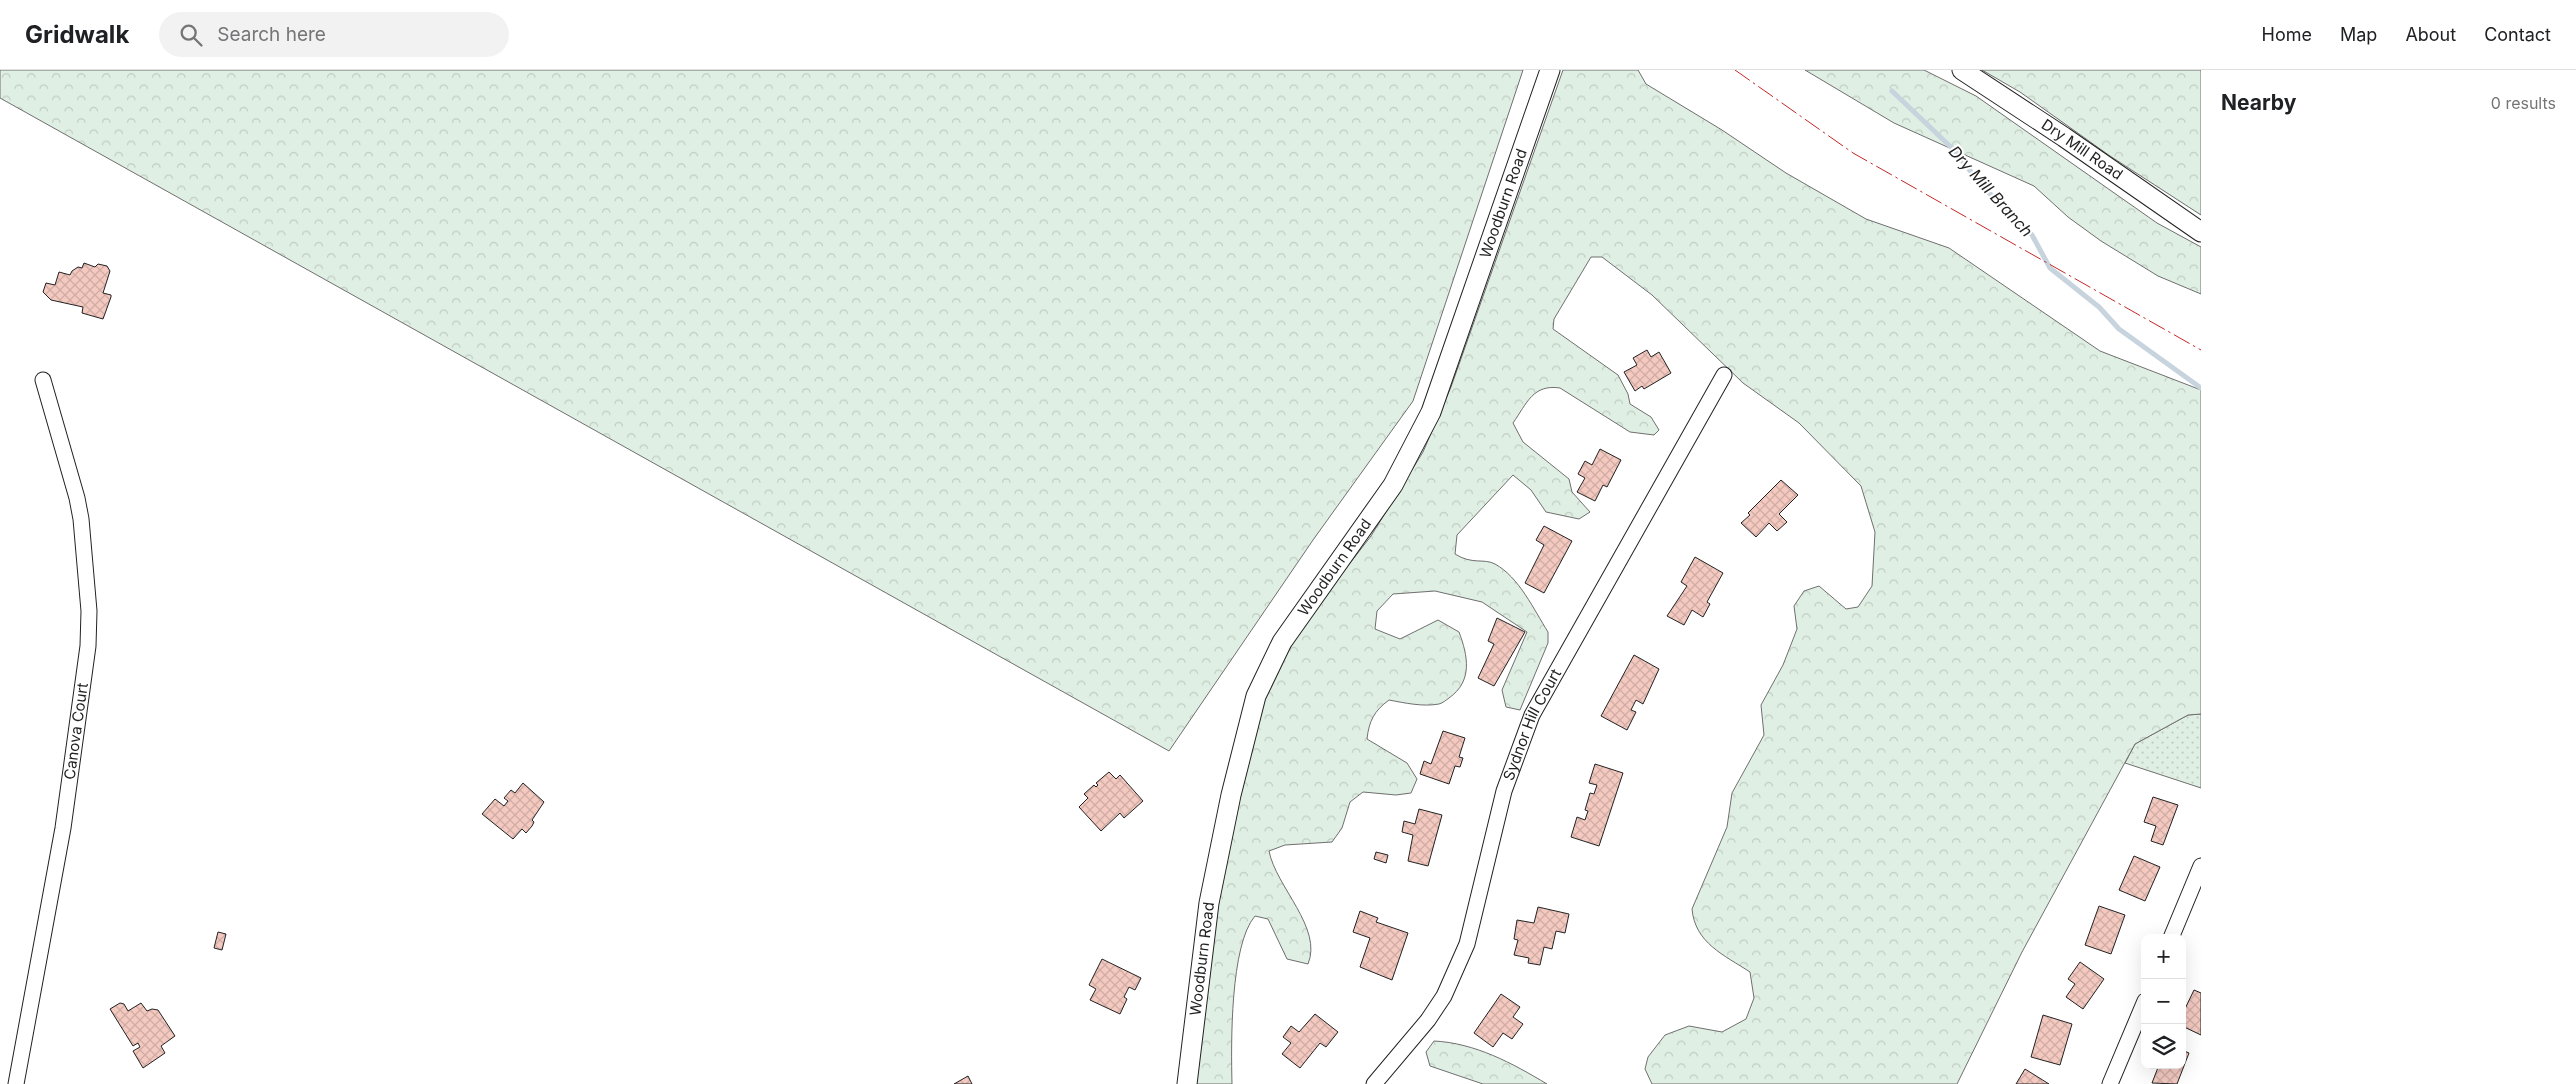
<!DOCTYPE html>
<meta charset="utf-8">
<style>
body{margin:0;font-family:Inter,sans-serif;background:#f2f2f2;color:#202124}
.controls{position:absolute;right:15px;bottom:15px;display:grid;overflow:hidden;border-radius:10px;box-shadow:0 5px 20px #0002}
.controls button{width:45px;height:45px;display:grid;place-items:center;padding:0;border:0;border-bottom:1px solid #e0e0e0;background:#fff;color:#202124;font:25px sans-serif}
.list{margin:0;padding:0;list-style:none}
h2{display:flex;justify-content:space-between;align-items:center;height:65px;margin:0;padding:0 20px;font-size:21px}
h2 small{font-size:16px;font-weight:400;color:#757577}
.icon{flex:none;width:28px;height:28px;fill:none;stroke:currentColor;stroke-width:2;stroke-linecap:round;stroke-linejoin:round}
.map{position:relative;flex:none;width:2201px;height:1014px;overflow:hidden}
header{display:flex;align-items:center;gap:30px;box-sizing:border-box;height:70px;padding:0 25px;background:#fff;border-bottom:1px solid #e0e0e0}
header strong{font-size:24px}
nav{display:flex;gap:28px;margin-inline-start:auto;font-size:18px}
.search{width:350px;height:45px;background:#f2f2f2;display:flex;align-items:center;gap:12px;box-sizing:border-box;padding:0 18px;border-radius:28px;color:#757577;font-size:19px}
main{display:flex}
aside{flex:1;background:#fff}
.map>svg:first-child{display:block}
.grass{fill:url(#grass-dots);stroke:#6f6f6f}
.forest{fill:url(#forest-crowns);stroke:#6f6f6f}
.lines{fill:none;stroke-linecap:round;stroke-linejoin:round}
.stream{stroke:#c7d3dd;stroke-width:5}
.building{fill:url(#building-cross-hatch);stroke:#222}
.minor-casing{stroke:#222;stroke-width:17}
.tertiary-casing{stroke:#222;stroke-width:21}
.minor{stroke:#fff;stroke-width:15}
.tertiary{stroke:#fff;stroke-width:19}
.power{stroke:#c62828;stroke-width:1;stroke-dasharray:18 4 2.5 4;stroke-linecap:butt}
.labels{text-anchor:middle;stroke-width:4;stroke-linejoin:round;paint-order:stroke}
.street-label{font-size:15px;fill:#222;stroke:#fff}
.water-label{font-size:16px;font-style:italic;fill:#222;stroke:#fff}
</style>
<header>
<strong>Gridwalk</strong>
<div class="search"><svg class="icon" aria-label="search" viewBox="0 0 24 24"><circle cx="10" cy="10" r="6"/><path d="M15 15l6 6"/></svg>Search here</div>
<nav><a>Home</a><a>Map</a><a>About</a><a>Contact</a></nav>
</header>
<main>
<div class="map">
<svg width="2201" height="1014" viewBox="0 0 2201 1014">
<defs>
<pattern id="grass-dots" width="8" height="8" patternUnits="userSpaceOnUse" patternTransform="scale(1.25)"><rect width="8" height="8" fill="#e0efe3"/><path d="M2 2h.1M6 6h.1" fill="none" stroke="#c0cdc2" stroke-width="1.8" stroke-linecap="round"/></pattern>
<pattern id="forest-crowns" width="20" height="18" patternUnits="userSpaceOnUse" patternTransform="scale(1.25)"><rect width="20" height="18" fill="#e0efe3"/><path d="M2 6a3 3 0 1 1 6 0M12 15a3 3 0 1 1 6 0" fill="none" stroke="#c0cdc2"/></pattern>
<pattern id="building-cross-hatch" width="8" height="8" patternUnits="userSpaceOnUse" patternTransform="scale(1.25)"><rect width="8" height="8" fill="#f3c9c0"/><path d="M0 0l8 8M0 8l8-8" fill="none" stroke="#d0aca5"/></pattern>
</defs>
<rect width="100%" height="100%" fill="#fff"/>
<!-- grass -->
<path class="grass" d="M2201,644V718L2125,693L2135,674L2188,645Z"/>
<!-- forest -->
<path class="forest" d="M0,0H1523L1413,331L1313,470L1169,681L0,28Z
M1563,0H1638L1646,14L1722,60L1786,103L1866,149L1949,178L2100,281L2201,320V644L2188,645L2135,674L2022,882L1957,1014H1652L1645,999L1648,987L1665,965L1689,956L1722,962L1746,949L1754,928L1750,902C1724,885 1695,873 1692,839L1727,757L1732,723L1764,665L1761,635L1783,595L1797,559L1794,536L1804,521L1819,516L1846,539L1858,537L1872,516L1875,462L1861,416L1799,353L1743,313L1652,225L1602,187H1591L1554,249L1553,259L1618,305L1628,324L1630,334L1651,347L1659,360L1654,365L1630,362L1560,318C1533,314 1527,333 1513,353L1523,372L1569,409L1572,422L1590,442L1579,449L1546,442L1531,420L1513,405L1457,465L1455,484C1472,495 1484,488 1495,494C1519,507 1534,540 1548,562V573L1520,640L1506,637L1502,620L1527,562L1482,532L1435,521L1393,524L1377,541L1375,559L1400,569L1438,550L1459,562C1468,586 1473,611 1449,628C1446,630 1443,633 1439,634C1423,637 1405,633 1389,630C1374,641 1369,651 1367,669L1407,693L1417,709L1411,723L1396,725L1363,722L1350,732L1342,758L1332,772L1285,775L1269,781C1276,817 1323,858 1308,894L1287,889L1268,849L1255,846C1230,875 1231,974 1232,1014H1196L1209,887L1231,753L1263,627L1305,551L1371,466L1423,382L1451,317Z
M1805,0H1924L1976,26L2157,153L2201,177V224L2158,206L2101,171L2068,147L2034,116L1894,53Z
M1982,0H2201V145L2110,86L2020,22Z
M1434,971C1475,973 1512,993 1547,1014H1483L1430,996L1426,982Z"/>
<g class="lines">
<!-- stream -->
<path class="stream" d="M1892,21L1954,80L1982,116L2032,165L2050,198L2099,237L2119,259L2201,318"/>
</g>
<!-- building -->
<path class="building" d="M84,193L95,197L98,194L107,196L110,201L103,223L111,225V227L103,249L82,243L83,237L51,230L43,222L46,213L55,215L59,202L70,205L72,201L78,197L82,198Z
M1647,280L1651,287L1659,282L1671,303L1644,319L1642,316L1635,321L1624,302L1637,295L1633,288Z
M1600,379L1621,390L1607,417L1603,415L1595,431L1577,422L1585,408L1578,404L1585,391L1592,395Z
M1781,410L1798,425L1779,444L1787,452L1777,461L1769,453L1756,467L1741,453L1750,445L1748,443Z
M1544,456L1572,471L1544,523L1525,513L1544,475L1536,470Z
M1695,487L1723,503L1707,532L1710,534L1703,547L1692,540L1684,555L1667,546L1687,516L1681,512Z
M1497,548L1525,562L1494,616L1478,608L1494,574L1488,571Z
M1634,585L1659,599L1643,634L1636,630L1631,640L1636,642L1627,660L1601,646Z
M1443,661L1465,668L1459,687L1463,688L1460,697L1455,696L1449,714L1420,704L1424,691L1431,694Z
M1595,694L1623,703L1599,776L1571,767L1577,747L1585,750L1588,741L1585,740L1590,723L1594,724L1597,715L1589,713Z
M1109,702L1116,709L1120,705L1143,731L1124,748L1120,743L1101,761L1079,737L1088,728L1084,724L1094,715L1096,717L1098,715L1096,713Z
M523,713L544,732L532,750L534,752L532,756L526,763L522,759L513,769L482,744L495,729L504,736L508,731L504,728L511,720L515,723Z
M2153,727L2178,735L2163,775L2151,771L2156,756L2144,752Z
M1419,739L1442,745L1428,796L1408,791L1413,765L1402,762L1404,751L1415,754Z
M1376,782L1388,785L1386,793L1374,789Z
M2134,786L2160,797L2145,831L2119,820Z
M2099,836L2125,845L2111,884L2085,875Z
M1538,837L1569,844L1565,863L1556,861L1552,879L1544,877L1540,895L1528,893L1529,888L1514,885L1518,870L1514,869L1517,850L1534,853Z
M1360,841L1378,848L1376,852L1408,863L1392,910L1360,897L1370,868L1353,862Z
M218,862L226,864L222,880L214,878Z
M1102,889L1141,908L1135,920L1129,917L1124,927L1127,929L1120,944L1090,930L1096,919L1089,915Z
M2080,892L2104,909L2083,939L2066,927L2075,914L2068,909Z
M2194,920L2201,923V965L2182,956V945Z
M1501,924L1520,937L1513,947L1523,954L1512,969L1503,963L1493,977L1474,963Z
M120,933L124,934L128,941L141,933L147,941L152,939L158,940L175,966L161,976L165,983L143,998L133,981L140,977L138,973L133,976L110,939Z
M1315,944L1338,962L1326,977L1320,973L1300,998L1282,984L1291,973L1283,967L1291,956L1299,962Z
M2043,945L2072,954L2060,995L2031,987Z
M2182,980L2189,983L2177,1014L2152,1013L2159,995H2182Z
M2025,999L2049,1014H2016Z
M968,1006L972,1014H954Z"/>
<g class="lines">
<defs>
<g id="minor">
<path d="M2171,868L2201,796"/>
<path id="s1" d="M16,1014L63,758L88,576L89,541L81,449L77,428L43,310"/>
<path id="s2" d="M1374,1014L1428,950L1444,926L1467,874L1504,721L1532,645L1724,305"/>
<path d="M2110,1014L2145,931"/>
</g>
<g id="tertiary">
<path id="s3" d="M1962,0L2064,67L2201,162"/>
<path id="s4" d="M1187,1014L1209,833L1231,725L1256,626L1282,572L1393,415L1431,342L1550,0"/>
</g>
</defs>
<!-- minor casing -->
<use href="#minor" class="minor-casing"/>
<!-- tertiary casing -->
<use href="#tertiary" class="tertiary-casing"/>
<!-- minor -->
<use href="#minor" class="minor"/>
<!-- tertiary -->
<use href="#tertiary" class="tertiary"/>
<!-- power -->
<path class="power" d="M1735,0L1853,83L2201,280"/>
</g>
<g class="labels">
<!-- street labels -->
<g class="street-label">
<text dy="5" stroke="none"><textPath href="#s3" startOffset="144">Dry Mill Road</textPath></text>
<text dy="5" stroke="none"><textPath href="#s4" startOffset="950">Woodburn Road</textPath></text>
<text dy="5" stroke="none"><textPath href="#s4" startOffset="546">Woodburn Road</textPath></text>
<text dy="5" stroke="none"><textPath href="#s2" startOffset="399">Sydnor Hill Court</textPath></text>
<text dy="5" stroke="none"><textPath href="#s1" startOffset="358">Canova Court</textPath></text>
<text dy="5" stroke="none"><textPath href="#s4" startOffset="126">Woodburn Road</textPath></text>
</g>
<!-- water labels -->
<g class="water-label">
<text transform="translate(1991 121) rotate(48)" y="6">Dry Mill Branch</text>
</g>
</g>
</svg>
<div class="controls">
<button>+</button>
<button>−</button>
<button><svg class="icon" aria-label="layers" viewBox="0 0 24 24"><path d="M12 4l9 5-9 5-9-5zM3 14l9 5 9-5"/></svg></button>
</div>
</div>
<aside>
<h2>Nearby<small>0 results</small></h2>
<ul class="list">
</ul>
</aside>
</main>
